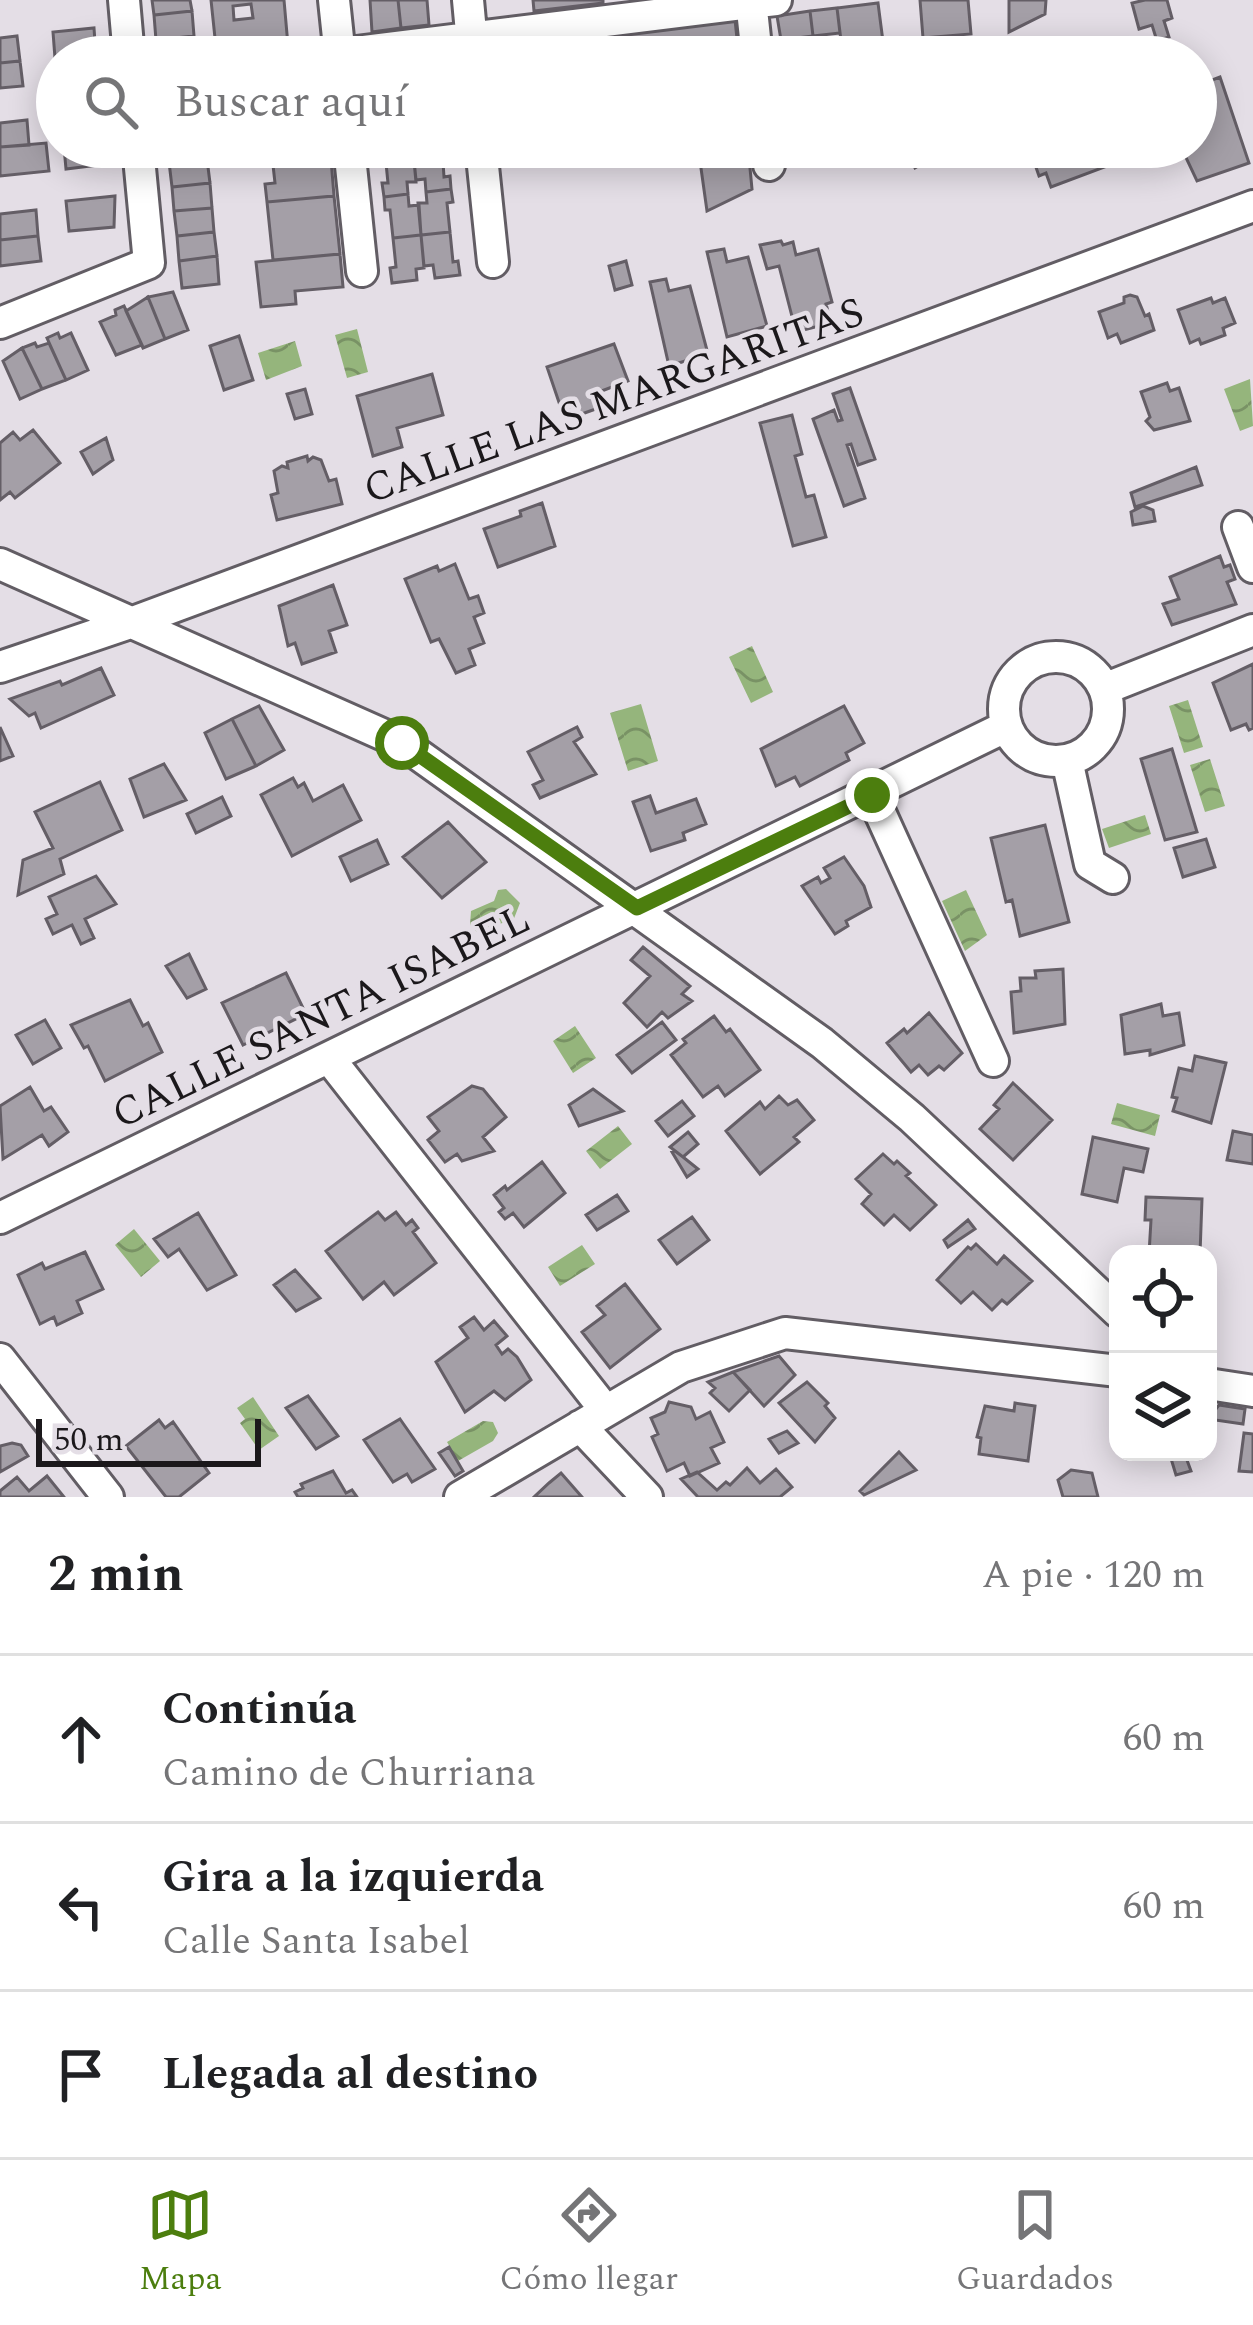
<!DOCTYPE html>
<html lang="es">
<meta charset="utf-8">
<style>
body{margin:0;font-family:Spectral,serif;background:#f2f2f2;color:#202124}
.controls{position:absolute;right:36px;bottom:36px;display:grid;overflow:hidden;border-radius:24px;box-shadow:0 6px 30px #0003}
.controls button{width:108px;height:108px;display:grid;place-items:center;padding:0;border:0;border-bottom:3px solid #e0e0e0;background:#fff;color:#202124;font:60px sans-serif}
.scale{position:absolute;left:36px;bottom:30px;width:225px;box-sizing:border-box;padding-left:12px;border:6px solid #1b181b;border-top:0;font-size:33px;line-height:42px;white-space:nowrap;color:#1b181b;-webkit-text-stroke:9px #e4dee6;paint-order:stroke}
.stop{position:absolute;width:36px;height:36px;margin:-27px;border:9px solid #4c7e0e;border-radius:50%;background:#fff}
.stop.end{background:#4c7e0e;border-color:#fff;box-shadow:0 3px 12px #0008}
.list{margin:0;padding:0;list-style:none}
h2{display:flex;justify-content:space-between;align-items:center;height:156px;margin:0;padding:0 48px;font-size:51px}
h2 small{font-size:39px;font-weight:400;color:#757577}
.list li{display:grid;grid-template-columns:78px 1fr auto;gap:36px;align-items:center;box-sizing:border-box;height:168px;padding:0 48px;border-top:3px solid #e0e0e0}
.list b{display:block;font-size:45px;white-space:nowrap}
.list p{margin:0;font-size:39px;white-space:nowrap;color:#757577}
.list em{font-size:39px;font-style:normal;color:#757577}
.icon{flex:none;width:66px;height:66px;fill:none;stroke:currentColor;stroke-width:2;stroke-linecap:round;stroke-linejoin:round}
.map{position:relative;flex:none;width:1253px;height:1497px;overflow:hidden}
.search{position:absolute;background:#fff;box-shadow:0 6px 30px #0003;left:36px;right:36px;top:36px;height:132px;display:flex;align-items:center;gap:30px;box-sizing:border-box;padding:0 42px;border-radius:66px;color:#757577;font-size:45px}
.sheet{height:660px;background:#fff}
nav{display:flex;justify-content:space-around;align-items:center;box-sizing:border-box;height:168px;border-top:3px solid #e0e0e0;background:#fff;font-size:33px;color:#757577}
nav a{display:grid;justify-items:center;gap:6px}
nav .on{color:#4c7e0e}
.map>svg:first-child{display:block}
.water{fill:url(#water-waves)}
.building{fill:#a49fa7;stroke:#645e66;stroke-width:3;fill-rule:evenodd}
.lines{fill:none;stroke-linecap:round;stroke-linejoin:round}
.minor-casing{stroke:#625d64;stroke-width:36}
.minor{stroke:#fff;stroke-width:30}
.route{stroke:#4c7e0e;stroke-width:15}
.labels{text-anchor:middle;stroke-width:9;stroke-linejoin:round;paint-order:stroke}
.street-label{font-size:42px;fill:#1b181b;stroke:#e4dee6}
</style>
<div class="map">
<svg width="1253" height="1497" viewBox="0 0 1253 1497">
<defs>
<pattern id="water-waves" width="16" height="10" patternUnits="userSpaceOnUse" patternTransform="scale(3)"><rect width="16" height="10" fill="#95b57c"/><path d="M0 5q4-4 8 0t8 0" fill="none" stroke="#799265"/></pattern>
</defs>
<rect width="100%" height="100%" fill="#e4dee6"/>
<!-- water -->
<path class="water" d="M357,329L368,372L347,378L335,335Z
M295,341L302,366L266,380L258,353Z
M1250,379L1253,426L1240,431L1224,389Z
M752,646L773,692L751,703L729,657Z
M1188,700L1203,747L1184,753L1169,706Z
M641,704L658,761L628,771L610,713Z
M1210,759L1225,806L1205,812L1190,765Z
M1145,815L1151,834L1109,848L1102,829Z
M506,889L520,903L513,921L498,924L492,932L478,933L470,925L471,911L494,901L498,890Z
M966,890L987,935L965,951L942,901Z
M575,1026L596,1058L573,1073L553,1041Z
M1117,1103L1160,1115L1155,1136L1111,1124Z
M618,1126L632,1144L600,1169L586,1151Z
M134,1229L160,1261L141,1277L115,1245Z
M582,1245L595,1264L560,1286L548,1267Z
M253,1397L279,1436L259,1450L240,1423L245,1419L237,1408Z
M483,1421L493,1422L498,1433L493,1441L458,1461L447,1442Z"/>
<!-- building -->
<path class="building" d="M152,0H190L192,11L154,15Z
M211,0H284L289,57H256V53L217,57ZM251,4L253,18L234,20L233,6Z
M370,0H398L401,28L372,32Z
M398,0H427L429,25L401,28Z
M533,0H603V3L534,11Z
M920,0H968L971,34L923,38Z
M1009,0H1046L1045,14L1009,32Z
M1145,0H1167L1172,18L1164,21L1169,37L1157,41L1152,25L1139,29L1132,3Z
M878,3L885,57H843L837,8Z
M837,8L840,33L813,36L810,11Z
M192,11L194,36L156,40L154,15Z
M810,11L813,36L781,40L777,16Z
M735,20L739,57H608L606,37Z
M94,28L95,42L107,40L109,52L55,58L53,32Z
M17,36L20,61L0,63V38Z
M194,36L196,57H158L156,40Z
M20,61L23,86L0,88V63Z
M1220,77L1249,163L1197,181L1181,147H1196V86Z
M27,120L29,145L0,147V123Z
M46,143L49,171L0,176V147Z
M64,147H118L119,149L106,150L107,164L66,169Z
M167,147H206L207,159L169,162Z
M271,147H330L334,196L267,202L265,184L275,183Z
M442,147L444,177L450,176L451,189L426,192L425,179L416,180L413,150Z
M748,147L752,189L707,211L699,154Z
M794,147H823L796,163Z
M904,147H950L915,168Z
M1029,147H1117L1120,153L1107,158L1110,165L1051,187L1046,173L1039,176Z
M413,150L416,182H407L408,194L384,197L382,183H388L385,153Z
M207,159L210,183L172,187L169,162Z
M210,183L212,208L174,211L172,187Z
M451,189L453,202L447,203L450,232L421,235L418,203H427L426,192Z
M408,194L409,206L419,205L421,235L393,238L390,210H385L384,197Z
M115,196L114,227L69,231L66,201Z
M334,196L340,254L273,260L267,202Z
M212,208L214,232L177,236L174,211Z
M36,210L38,236L0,240V214Z
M214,232L217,256L179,261L177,236Z
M450,232L453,262L458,261L460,275L435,278L433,265L424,266L421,235Z
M421,235L424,268L416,269L417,280L392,283L390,268L396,267L393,238Z
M38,236L41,261L0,266V240Z
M781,241L783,245L793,242L796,255L818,249L832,302L826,304L831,323L796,332L779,266L767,269L760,245Z
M724,249L727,262L748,257L767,326L727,337L707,252Z
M340,254L343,287L295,291L296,304L261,307L256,262Z
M217,256L219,284L182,288L179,261Z
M626,261L632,285L615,290L609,266Z
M666,279L669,291L690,286L708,354L669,366L650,282Z
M173,292L188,330L165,339L148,297Z
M1130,295L1137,297L1145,316L1149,314L1154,330L1121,343L1117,334L1108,338L1099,312L1124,303V297Z
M148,297L165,339L143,348L126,311Z
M1211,298L1213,303L1225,298L1235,323L1223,328L1225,335L1201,344L1199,339L1190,343L1178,310Z
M124,306L142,345L116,355L100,322L116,315L115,310Z
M58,333L60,338L71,333L88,370L66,380L47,338Z
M239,336L253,380L224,390L210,346Z
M35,343L37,347L49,343L66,380L42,389L22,348Z
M614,344L628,381L599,392L604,406L565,420L547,367Z
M22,348L42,389L20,399L3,361Z
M432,374L443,415L397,428L402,447L373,456L357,396Z
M1167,383L1170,391L1179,388L1190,421L1154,430L1146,421L1150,417L1141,392Z
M850,388L875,459L858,465L851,444L847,445L865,498L844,506L813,419L834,410L838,421L842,420L833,394Z
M305,389L312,414L295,419L287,394Z
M792,415L802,454L795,456L806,497L814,495L826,537L793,546L760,423Z
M33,430L60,463L15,498L10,492L0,500V443L13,432L20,440Z
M106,438L113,460L93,474L81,452Z
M307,456L308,461L313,457L321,460L329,481L336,479L342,504L277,520L271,495L278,493L274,471L282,466L288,468L287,462Z
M1196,467L1202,485L1135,507L1131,493Z
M542,503L555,546L498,567L484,529L521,516L520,511Z
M1143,506L1153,510L1155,521L1133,525L1131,512Z
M1220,556L1224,567L1230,565L1235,579L1227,582L1236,604L1172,625L1163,604L1179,599L1170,577Z
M455,564L469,599L478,596L484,613L474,617L484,643L469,649L475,665L456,673L439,639L431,642L405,579L437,566L439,571Z
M333,585L347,625L329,631L336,652L302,664L295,643L288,646L279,606Z
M1253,664V728L1249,730L1246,724L1231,730L1213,683Z
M101,668L114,695L41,728L35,713L29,716L10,699L60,681L62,685Z
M259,706L284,750L256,766L232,719Z
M844,706L864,743L846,753L849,760L800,786L795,777L776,786L761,749Z
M232,719L256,766L226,779L205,733Z
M0,727L13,756L0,761Z
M577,727L582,737L574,742L596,774L540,798L533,785L543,780L528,752Z
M1172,749L1197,832L1165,840L1141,759Z
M164,764L186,800L144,817L130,779Z
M293,778L298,787L304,783L313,801L343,785L361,820L292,856L261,795Z
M100,782L122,830L60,859L64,874L18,895L23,860L53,848L35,812Z
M650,796L656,813L696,799L706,824L683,833L685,840L651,851L633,802Z
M222,797L231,816L196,833L187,814Z
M448,822L486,862L442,898L403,857Z
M1045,825L1069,922L1020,936L1012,900L1006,902L991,838Z
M1206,839L1215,867L1183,877L1174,848Z
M377,840L388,864L351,881L340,857Z
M844,857L864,886L871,907L846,921L848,926L835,934L802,886L818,877L821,883L830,878L824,868Z
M96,876L116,904L85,919L94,938L81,944L72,925L53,934L46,919L57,914L49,897Z
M643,947L690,986L682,994L692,1001L668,1018L662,1012L647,1027L624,1003L650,976L631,960Z
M189,954L206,989L187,998L166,966Z
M1063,969L1065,1024L1014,1033L1011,992L1021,991L1020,978H1036L1035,971Z
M286,973L306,1014L243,1045L222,1003Z
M130,1000L143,1026L148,1023L162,1052L105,1081L88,1046L84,1048L71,1025Z
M1161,1004L1163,1016L1179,1013L1184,1045L1150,1055V1050L1125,1054L1121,1015Z
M929,1013L962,1053L944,1070L939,1066L928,1075L919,1065L911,1072L887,1043L904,1029L907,1033Z
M714,1016L726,1032L730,1029L760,1070L725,1096L718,1086L703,1097L671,1055L686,1043L683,1039Z
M45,1020L61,1048L33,1064L16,1035Z
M662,1022L676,1040L632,1073L617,1055Z
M1195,1056L1226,1063L1211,1123L1173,1111L1177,1098L1172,1097L1179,1068L1192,1071Z
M1013,1083L1052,1120L1013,1160L980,1129L999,1109L994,1105Z
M472,1086L483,1089L506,1117L483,1137L494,1151L462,1161L457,1154L445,1162L428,1140L439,1131L428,1117Z
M30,1087L44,1111L51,1107L68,1132L49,1146L42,1135L3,1159L0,1106Z
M593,1089L623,1111L579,1126L569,1105Z
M779,1096L788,1105L797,1100L814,1120L794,1137L799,1142L760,1174L726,1131L760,1102L765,1109Z
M682,1101L694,1116L668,1136L656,1121Z
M1233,1131L1253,1135V1164L1227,1160Z
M688,1132L698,1144L683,1157L670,1147Z
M1093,1137L1148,1149L1143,1172L1124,1168L1117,1202L1082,1194Z
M675,1151L683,1157L698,1169L687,1177L672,1152Z
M883,1154L894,1164L897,1161L910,1173L906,1176L936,1205L910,1230L894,1215L884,1225L862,1204L871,1194L856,1179Z
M542,1162L565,1193L524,1227L513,1213L505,1219L499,1212L504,1208L494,1195L505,1186L507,1190Z
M617,1195L628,1211L597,1230L586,1215Z
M1146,1197L1202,1199L1200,1254H1149L1151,1220H1145Z
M378,1212L385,1220L396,1212L406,1225L412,1220L418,1228L413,1232L436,1263L394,1295L384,1282L363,1299L326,1251Z
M198,1213L236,1275L207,1290L179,1249L168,1257L154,1239Z
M692,1217L709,1240L677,1264L659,1240Z
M968,1220L975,1229L948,1247L944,1240Z
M976,1244L997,1264L1004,1256L1032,1281L1007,1304L1002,1300L992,1310L973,1292L961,1303L937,1280L968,1247L971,1249Z
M85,1252L103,1289L77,1301L82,1313L57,1325L54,1317L40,1324L18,1275L42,1263L45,1269Z
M295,1270L320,1298L296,1311L274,1285Z
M625,1284L660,1329L610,1368L582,1332L605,1315L597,1306Z
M474,1317L484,1330L494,1321L507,1336L496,1345L502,1354L508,1349L517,1357L531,1380L505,1400L494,1391L465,1412L436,1362L468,1338L460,1327Z
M779,1356L795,1375L764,1406L733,1372Z
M733,1372L750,1390L729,1411L710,1393L715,1388L708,1382Z
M807,1382L828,1403L825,1406L835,1418L815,1442L779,1403Z
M308,1396L338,1436L316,1449L286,1408Z
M669,1402L691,1407L696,1419L710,1412L724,1442L711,1448L719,1463L690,1476L684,1463L667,1471L652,1437L658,1434L651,1418L665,1412Z
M1015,1403L1035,1406L1028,1461L979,1454L981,1438L977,1437L985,1406L1014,1411Z
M1219,1405L1245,1409L1243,1424L1208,1419Z
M400,1419L435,1469L412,1482L407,1474L393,1482L364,1440Z
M159,1420L165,1428L173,1422L209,1473L179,1497H166L126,1446Z
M787,1431L798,1443L779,1453L769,1439Z
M1244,1433L1253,1434V1472L1239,1471Z
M12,1443L21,1445L28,1456L0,1472V1446Z
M449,1447L463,1471L455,1476L439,1453Z
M899,1452L916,1470L864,1495L860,1491Z
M1169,1452H1184L1191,1471L1176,1475Z
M747,1468L760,1483L776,1469L792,1487L780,1497H698L681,1479L697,1472L717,1490L726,1482L730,1485Z
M1071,1470L1092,1473L1098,1497H1063L1058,1480Z
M333,1471L346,1493L352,1490L357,1497H298L295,1492L303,1488L301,1484Z
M561,1473L582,1497H534L549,1483Z
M47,1476L64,1497H0V1491L17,1477L29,1491Z"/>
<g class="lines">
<defs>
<path id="minor" d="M124,0L129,57
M334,0L340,57
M468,0L473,54
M751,0L757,57
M340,54L776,0
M349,147L362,271
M481,147L493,262
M767,147L769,165
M0,323L149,263L138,147
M1238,527L1253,567
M0,564L402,743L822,1043L912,1118L1118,1312
M1004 709a52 52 0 1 1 104 0a52 52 0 1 1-104 0Z
M0,667L133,622L1253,206
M1104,689L1253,630
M1067,760L1090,864L1113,878
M872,795L993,1061
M329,1058L606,1411
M0,1218L1007,726
M0,1359L108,1497
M1208,1384L1253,1391
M580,1426L647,1497
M460,1497L681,1367L785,1333L1118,1371"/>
</defs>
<!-- minor casing -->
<use href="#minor" class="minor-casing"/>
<!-- minor -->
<use href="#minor" class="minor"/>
</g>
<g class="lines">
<!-- route -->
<path class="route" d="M402,743L637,908L872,795"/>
</g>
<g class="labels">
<!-- street labels -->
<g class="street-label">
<text transform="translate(613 399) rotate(-20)" y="15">CALLE LAS MARGARITAS</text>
<text transform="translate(320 1015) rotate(-26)" y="15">CALLE SANTA ISABEL</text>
</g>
</g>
</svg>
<div class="controls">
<button><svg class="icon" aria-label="locate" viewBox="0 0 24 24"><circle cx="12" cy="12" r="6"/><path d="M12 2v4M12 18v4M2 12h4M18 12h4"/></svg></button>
<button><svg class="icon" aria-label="layers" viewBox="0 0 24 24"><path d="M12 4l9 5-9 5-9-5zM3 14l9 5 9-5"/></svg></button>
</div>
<div class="scale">50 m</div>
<div class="stop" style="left:402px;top:743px"></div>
<div class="stop end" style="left:872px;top:795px"></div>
<div class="search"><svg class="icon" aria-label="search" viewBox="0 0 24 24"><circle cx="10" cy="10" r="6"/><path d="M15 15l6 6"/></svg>Buscar aquí</div>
</div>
<section class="sheet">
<h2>2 min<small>A pie · 120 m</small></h2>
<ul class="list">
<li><svg class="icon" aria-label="ahead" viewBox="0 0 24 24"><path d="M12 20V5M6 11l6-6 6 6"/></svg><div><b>Continúa</b><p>Camino de Churriana</p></div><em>60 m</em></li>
<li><svg class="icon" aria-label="left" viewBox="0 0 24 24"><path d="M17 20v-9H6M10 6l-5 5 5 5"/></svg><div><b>Gira a la izquierda</b><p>Calle Santa Isabel</p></div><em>60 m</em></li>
<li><svg class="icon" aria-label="arrive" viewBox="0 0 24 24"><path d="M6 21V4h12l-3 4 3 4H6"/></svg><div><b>Llegada al destino</b></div></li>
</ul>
</section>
<nav>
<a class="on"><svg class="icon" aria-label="map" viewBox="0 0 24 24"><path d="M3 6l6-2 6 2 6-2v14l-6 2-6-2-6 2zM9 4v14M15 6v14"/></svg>Mapa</a>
<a><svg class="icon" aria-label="directions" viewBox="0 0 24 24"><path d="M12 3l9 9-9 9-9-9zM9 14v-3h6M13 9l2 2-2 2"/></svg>Cómo llegar</a>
<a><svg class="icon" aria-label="saved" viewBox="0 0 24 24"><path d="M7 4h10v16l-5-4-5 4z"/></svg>Guardados</a>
</nav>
